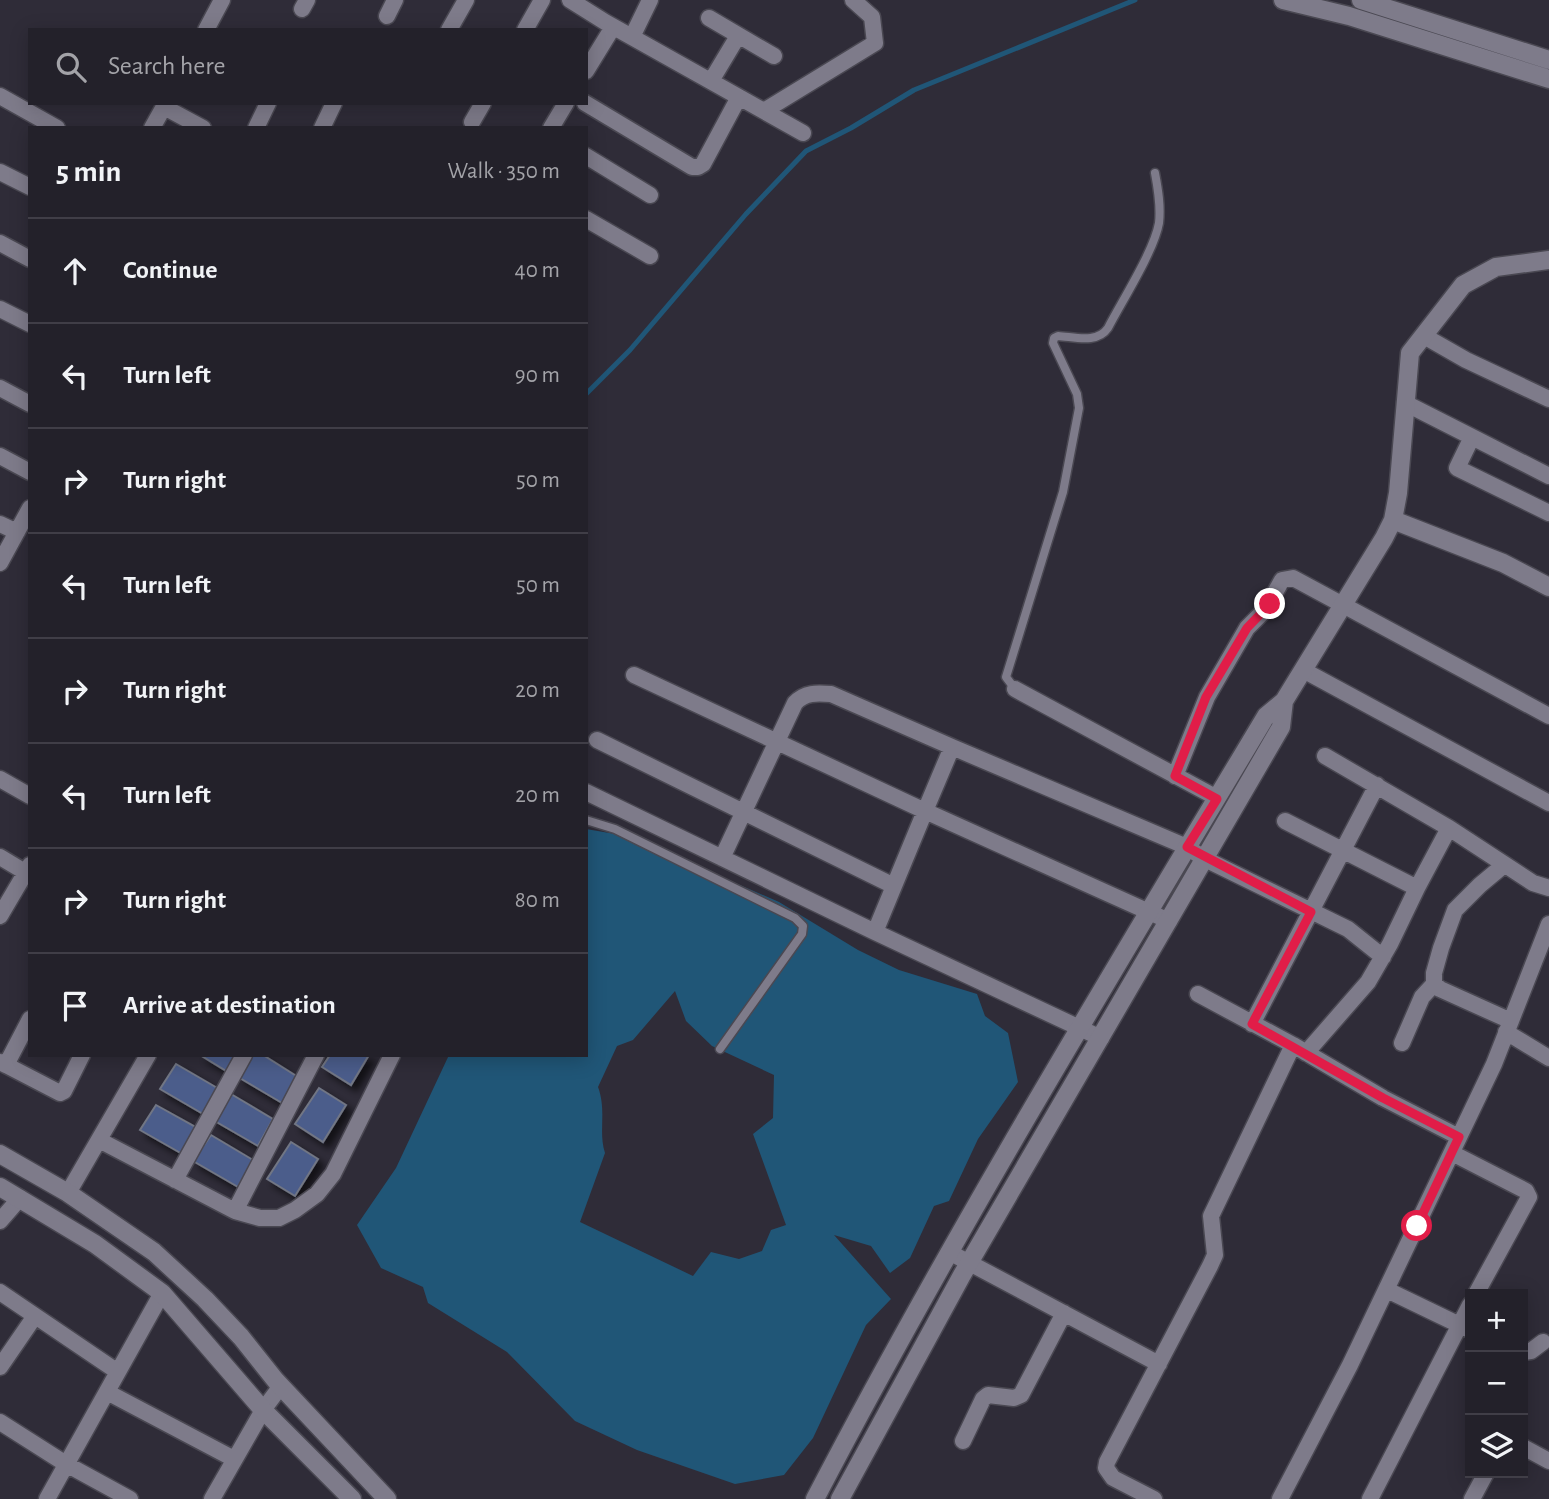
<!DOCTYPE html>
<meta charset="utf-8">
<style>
body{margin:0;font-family:"Alegreya Sans",sans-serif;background:#2b2932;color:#f1f3f6}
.controls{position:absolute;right:21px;bottom:21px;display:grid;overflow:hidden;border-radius:0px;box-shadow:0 4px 18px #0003}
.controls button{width:63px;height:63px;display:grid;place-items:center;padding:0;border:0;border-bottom:2px solid #403e47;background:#23212a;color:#f1f3f6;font:35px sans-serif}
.stop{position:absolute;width:21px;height:21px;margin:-16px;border:5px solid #e11d48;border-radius:50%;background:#fff}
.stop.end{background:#e11d48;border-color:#fff;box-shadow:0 2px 7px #0008}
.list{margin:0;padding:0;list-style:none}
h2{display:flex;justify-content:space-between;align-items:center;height:91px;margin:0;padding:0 28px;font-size:30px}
h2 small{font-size:23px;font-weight:400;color:#a3a3a8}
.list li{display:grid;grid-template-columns:46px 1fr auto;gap:21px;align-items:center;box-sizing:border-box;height:105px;padding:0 28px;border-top:2px solid #403e47}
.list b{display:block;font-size:26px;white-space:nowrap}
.list em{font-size:23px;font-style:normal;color:#a3a3a8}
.icon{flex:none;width:38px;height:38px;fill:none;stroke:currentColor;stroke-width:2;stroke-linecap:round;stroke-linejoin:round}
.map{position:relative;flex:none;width:1549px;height:1499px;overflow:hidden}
.search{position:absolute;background:#23212a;box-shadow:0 4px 18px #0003;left:28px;top:28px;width:560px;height:77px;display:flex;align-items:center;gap:18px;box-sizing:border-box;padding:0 24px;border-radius:0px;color:#a3a3a8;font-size:26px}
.panel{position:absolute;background:#23212a;box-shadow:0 4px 18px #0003;left:28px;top:126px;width:560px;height:931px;border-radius:0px}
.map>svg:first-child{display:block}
.water{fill:#205677;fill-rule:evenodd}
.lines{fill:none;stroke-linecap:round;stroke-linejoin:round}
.stream{stroke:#205677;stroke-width:5}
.building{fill:#4c5d8b;stroke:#717684;stroke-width:2;filter:url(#shadow)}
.service-casing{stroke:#4a4852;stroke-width:11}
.minor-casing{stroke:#4a4852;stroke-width:19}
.tertiary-casing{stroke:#4a4852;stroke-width:21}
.service{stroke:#7e7b8a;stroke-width:8}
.minor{stroke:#7e7b8a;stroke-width:16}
.tertiary{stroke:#7e7b8a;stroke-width:18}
.route{stroke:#e11d48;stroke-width:9}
</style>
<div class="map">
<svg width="1549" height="1499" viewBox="0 0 1549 1499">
<defs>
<filter id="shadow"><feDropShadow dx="6" dy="6" stdDeviation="3.5" flood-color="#0009"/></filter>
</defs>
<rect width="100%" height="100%" fill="#2f2c38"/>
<!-- water -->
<path class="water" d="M586,829L627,836L779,902L858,950L899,970L977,994L985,1016L1008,1033L1018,1082L978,1139L949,1201L934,1206L910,1258L890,1273L871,1246L834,1235L891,1299L866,1325L813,1438L784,1475L735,1484L637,1450L575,1421L507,1352L428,1303L423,1287L381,1268L357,1225L396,1168L449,1055H586ZM675,991L686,1021L712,1046L774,1075L773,1118L753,1134L786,1225L771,1230L762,1251L739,1259L711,1252L693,1276L580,1222L605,1153C598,1132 607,1111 598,1087L617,1046L633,1040Z"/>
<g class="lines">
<!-- stream -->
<path class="stream" d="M586,394L630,350L746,214L806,151L851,128L914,90L1135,0"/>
</g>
<!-- building -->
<path class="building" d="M200,1055H238L228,1072Z
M253,1055H263L298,1077L282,1103L238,1077Z
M330,1055H369L351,1085L322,1067Z
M176,1064L219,1089L203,1114L160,1089Z
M319,1088L346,1105L323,1142L295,1124Z
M231,1094L273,1119L258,1146L213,1120Z
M156,1105L199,1129L184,1155L140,1130Z
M211,1135L253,1160L238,1187L193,1161Z
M291,1142L318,1159L295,1196L267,1179Z"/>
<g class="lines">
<defs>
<path id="service" d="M1015,689L1006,677L1063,492L1079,408L1077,394L1053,343L1054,338L1058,336C1075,337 1097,344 1108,328C1122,301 1154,251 1159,223C1161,206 1158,189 1155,173
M586,820L615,829L795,918L803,926L802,934L720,1049"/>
<path id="minor" d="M570,0L613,27L586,71
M302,9L307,0
M387,16L395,0
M709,18L774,56
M605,22L803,133
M206,30L222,0
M449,30L466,0
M525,30L542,0
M632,37L650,0
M711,81L738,36
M0,96L57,128
M585,103L692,167H698L703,164L739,97
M164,107L203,128
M764,111L875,43L872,17L853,0
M472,122L483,103
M152,128L166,103
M256,128L268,103
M322,128L334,103
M551,128L566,103
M586,156L650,195
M0,172L30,187
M586,219L650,256
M0,243L30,259
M0,309L30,324
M1424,336L1466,360L1549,399
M0,388L30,404
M1405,403L1472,437
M0,456L30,472
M1549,476L1472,437L1457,468L1549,513
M0,524L17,532
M0,563L30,508
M1303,670L1549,803
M634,675L925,811L875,932
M1015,689L1217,798
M597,740L894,886
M1175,776L1207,697L1247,628L1266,609L1282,580L1293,578L1549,716
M0,779L30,796
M586,792L875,932L1101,1038
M1285,821L1417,888
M1449,828L1533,883L1549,888
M0,857L25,872
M722,858L795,703C805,692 817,693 831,694L952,747
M1504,865L1480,885L1455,910L1441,948L1434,973V984L1440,989L1511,1021
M0,916L30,865
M1169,921L925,811L952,747L1187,847L1205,859L1348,929L1383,957
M1198,994L1293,1045L1383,1098L1459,1137
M1252,1024L1377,785
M1506,1032L1549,1058
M1402,1043L1422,997L1434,984
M1306,1053L1368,982L1390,944L1417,888L1449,828L1325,756
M0,1062L6,1065L30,1019
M6,1065L60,1093L64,1091L82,1055
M99,1140L235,1211L260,1218H279L295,1210L317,1194L333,1174L392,1055
M1452,1153L1526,1191L1529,1197L1476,1294
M175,1180L244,1055
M68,1193L148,1055
M235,1211L316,1055
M0,1221L20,1198
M949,1252L1159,1364
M1387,1290L1470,1330
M0,1292L118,1372
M1523,1352L1531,1351L1543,1342
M0,1367L35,1316
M107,1392L234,1459
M0,1422L66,1464L130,1499
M963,1441L983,1399L988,1395L1014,1398L1021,1395L1064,1313
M1523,1447L1549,1461
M47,1499L162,1293
M212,1499L263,1410L281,1386
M1154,1499L1113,1478L1106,1468L1107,1462L1210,1266L1215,1255L1211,1216L1293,1045
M1280,1499L1350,1365L1494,1064L1549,924
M1370,1499L1470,1305
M1472,1499L1486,1473"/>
<path id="tertiary" d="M1283,0L1349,16L1549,79
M1361,0L1549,60
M1393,520L1503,563L1549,587
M0,1154L68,1193L154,1252L205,1299L241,1337L276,1381L387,1499
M0,1187L95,1244L162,1293L263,1410L352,1499
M815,1499C954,1232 1111,975 1266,716L1284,701L1384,538L1393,520L1398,493L1410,353L1463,285L1496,267L1549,260
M840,1499L962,1275L1281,727L1284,701"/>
</defs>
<!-- service casing -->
<use href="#service" class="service-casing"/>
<!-- minor casing -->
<use href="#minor" class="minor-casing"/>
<!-- tertiary casing -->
<use href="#tertiary" class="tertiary-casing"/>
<!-- service -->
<use href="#service" class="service"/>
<!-- minor -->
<use href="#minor" class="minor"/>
<!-- tertiary -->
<use href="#tertiary" class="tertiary"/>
</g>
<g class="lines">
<!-- route -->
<path class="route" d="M1270,604L1247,628L1206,697L1175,776L1217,799L1187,847L1311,912L1252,1024L1383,1098L1459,1137L1417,1226"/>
</g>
</svg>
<div class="controls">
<button>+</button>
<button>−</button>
<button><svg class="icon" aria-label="layers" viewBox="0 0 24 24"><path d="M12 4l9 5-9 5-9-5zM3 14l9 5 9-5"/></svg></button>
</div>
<div class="stop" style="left:1417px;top:1226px"></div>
<div class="stop end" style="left:1270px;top:604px"></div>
<div class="search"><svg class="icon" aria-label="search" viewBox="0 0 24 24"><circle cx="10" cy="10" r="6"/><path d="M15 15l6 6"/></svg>Search here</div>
<section class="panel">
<h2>5 min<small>Walk · 350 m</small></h2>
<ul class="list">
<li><svg class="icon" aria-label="ahead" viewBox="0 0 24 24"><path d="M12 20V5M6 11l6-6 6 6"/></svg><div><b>Continue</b></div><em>40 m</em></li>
<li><svg class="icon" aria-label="left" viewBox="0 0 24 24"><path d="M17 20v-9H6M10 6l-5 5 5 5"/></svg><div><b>Turn left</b></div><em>90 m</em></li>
<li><svg class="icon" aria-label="right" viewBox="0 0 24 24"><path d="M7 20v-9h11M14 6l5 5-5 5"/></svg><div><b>Turn right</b></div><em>50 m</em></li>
<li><svg class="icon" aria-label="left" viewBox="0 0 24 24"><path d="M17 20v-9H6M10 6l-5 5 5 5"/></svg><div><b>Turn left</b></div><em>50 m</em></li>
<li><svg class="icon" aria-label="right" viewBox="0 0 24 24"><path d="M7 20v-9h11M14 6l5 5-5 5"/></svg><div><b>Turn right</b></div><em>20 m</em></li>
<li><svg class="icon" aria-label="left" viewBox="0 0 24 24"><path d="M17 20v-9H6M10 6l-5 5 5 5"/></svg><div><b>Turn left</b></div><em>20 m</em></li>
<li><svg class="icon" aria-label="right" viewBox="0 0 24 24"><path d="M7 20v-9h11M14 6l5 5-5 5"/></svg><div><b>Turn right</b></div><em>80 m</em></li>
<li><svg class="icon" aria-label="arrive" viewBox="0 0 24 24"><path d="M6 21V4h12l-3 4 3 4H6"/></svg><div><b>Arrive at destination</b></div></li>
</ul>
</section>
</div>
